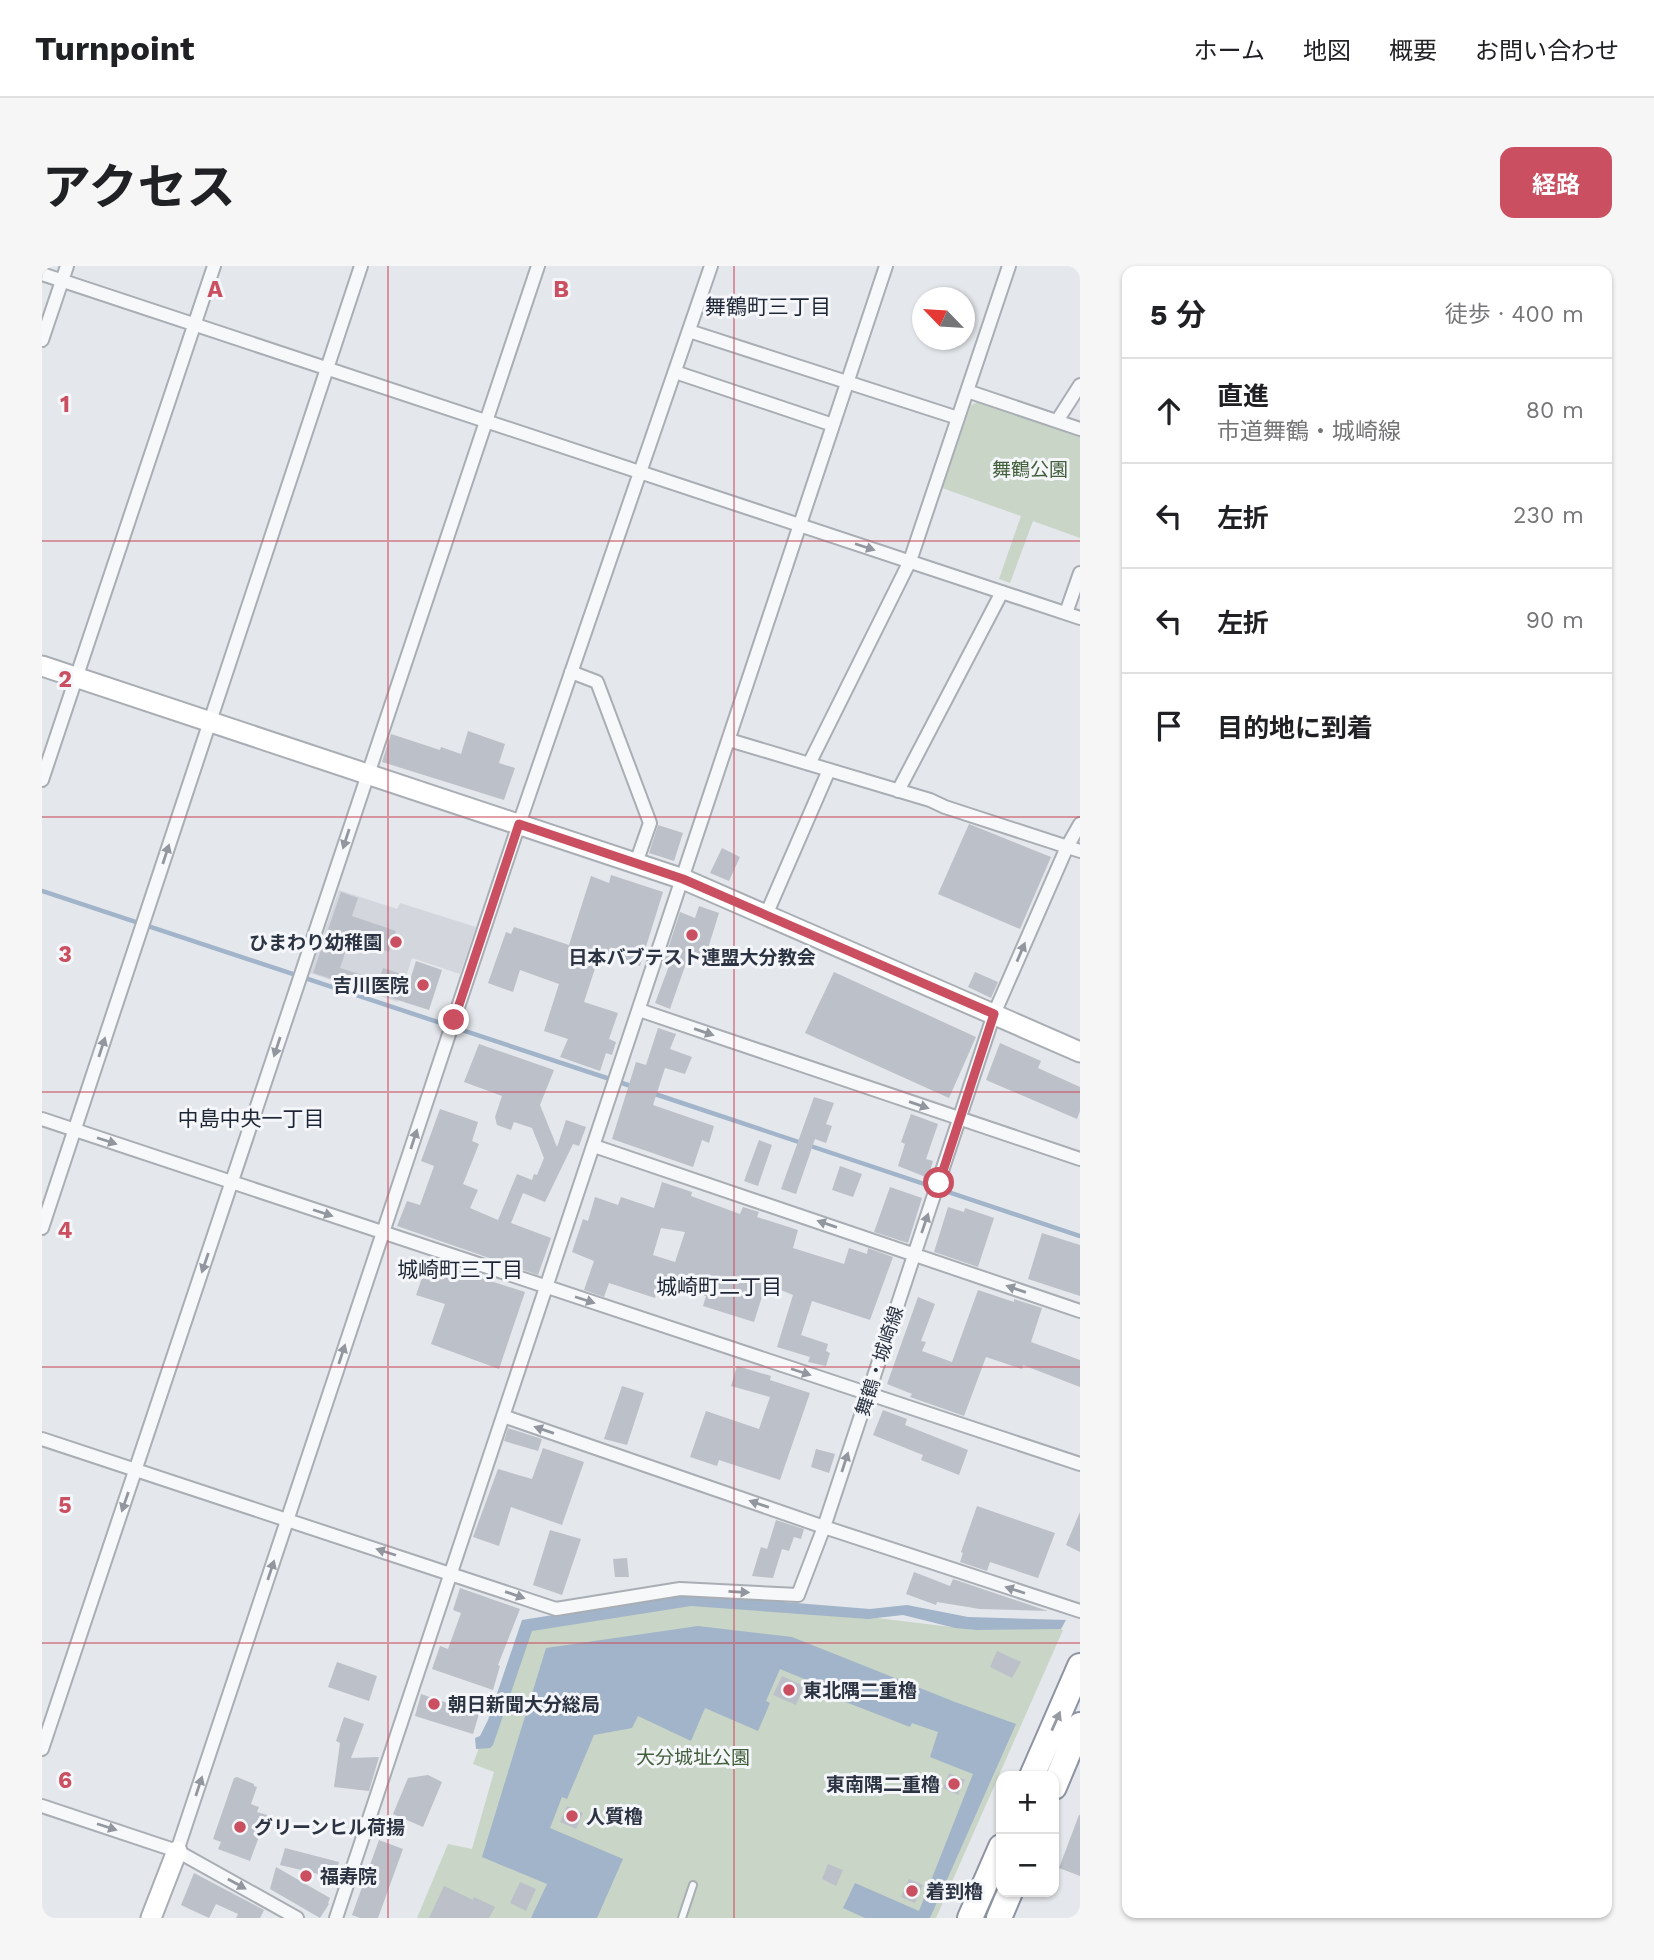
<!DOCTYPE html>
<html lang="ja">
<meta charset="utf-8">
<style>
body{margin:0;font-family:"Work Sans","Noto Sans JP",sans-serif;background:#f6f6f6;color:#202124}
.controls{position:absolute;right:21px;bottom:21px;display:grid;overflow:hidden;border-radius:14px;box-shadow:0 2px 5px #0004}
.controls button{width:63px;height:63px;display:grid;place-items:center;padding:0;border:0;border-bottom:2px solid #e0e0e0;background:#fff;color:#202124;font:35px sans-serif}
.compass{position:absolute;left:870px;top:21px;width:63px;height:63px;border-radius:50%;background:#fff;box-shadow:0 2px 5px #0004;rotate:295deg}
.stop{position:absolute;width:21px;height:21px;margin:-16px;border:5px solid #ca5061;border-radius:50%;background:#fff}
.stop.end{background:#ca5061;border-color:#fff;box-shadow:0 2px 7px #0008}
.list{margin:0;padding:0;list-style:none}
h2{display:flex;justify-content:space-between;align-items:center;height:91px;margin:0;padding:0 28px;font-size:30px}
h2 small{font-size:23px;font-weight:400;color:#757577}
.list li{display:grid;grid-template-columns:46px 1fr auto;gap:21px;align-items:center;box-sizing:border-box;height:105px;padding:0 28px;border-top:2px solid #e0e0e0}
.list b{display:block;font-size:26px;white-space:nowrap}
.list p{margin:0;font-size:23px;white-space:nowrap;color:#757577}
.list em{font-size:23px;font-style:normal;color:#757577}
.icon{flex:none;width:38px;height:38px;fill:none;stroke:currentColor;stroke-width:2;stroke-linecap:round;stroke-linejoin:round}
.map{position:relative;flex:none;width:1038px;height:1652px;overflow:hidden;border-radius:14px}
header{display:flex;align-items:center;gap:42px;box-sizing:border-box;height:98px;padding:0 35px;background:#fff;border-bottom:2px solid #e0e0e0}
header strong{font-size:33px}
nav{display:flex;gap:38px;margin-inline-start:auto;font-size:24px}
.intro{display:flex;align-items:center;justify-content:space-between;box-sizing:border-box;height:168px;padding:0 42px}
h1{margin:0;font-size:49px}
.button{padding:18px 32px;border-radius:14px;background:#ca5061;color:#fff;font-size:24px;font-weight:700}
main{display:flex;gap:42px;padding:0 42px}
aside{flex:1;background:#fff;border-radius:14px;box-shadow:0 2px 5px #0004}
.map>svg:first-child{display:block}
.built{fill:#d3d6dd}
.green{fill:#c9d5c6}
.water{fill:#a1b4c9}
.lines{fill:none;stroke-linecap:round;stroke-linejoin:round}
.stream{stroke:#a1b4c9;stroke-width:4.5}
.building{fill:#bcc0c8;fill-rule:evenodd}
.lane-casing{stroke:#a9aeb5;stroke-width:10}
.street-casing{stroke:#a9aeb5;stroke-width:16}
.secondary-casing{stroke:#a9aeb5;stroke-width:23}
.highway-casing{stroke:#8c94a2;stroke-width:28}
.lane{stroke:#f7f8fa;stroke-width:6}
.street{stroke:#f7f8fa;stroke-width:12}
.secondary{stroke:#fff;stroke-width:19}
.highway{stroke:#fff;stroke-width:24}
.oneway{fill:#92969e}
.oneway2{fill:#969aa1}
.route{stroke:#ca5061;stroke-width:9}
.grid{fill:none;stroke:#ca5061;stroke-width:2;stroke-opacity:0.55}
.poi-dot{fill:#ca5061;stroke:#f4f6f9;stroke-width:2.5}
.labels{text-anchor:middle;stroke-width:6;stroke-linejoin:round;paint-order:stroke}
.park-label{font-size:19px;fill:#415f3a;stroke:#f4f6f9}
.poi-label{font-size:19px;font-weight:bold;fill:#2c3443;stroke:#f4f6f9;text-anchor:start}
.street-label{font-size:19px;fill:#2c3443;stroke:#f4f6f9}
.neighbourhood-label{font-size:21px;fill:#1e2635;stroke:#f4f6f9}
.grid-label{font-size:23px;text-anchor:middle;font-weight:bold;fill:#ca5061;stroke:#f4f6f9;stroke-width:6;stroke-linejoin:round;paint-order:stroke}
</style>
<header>
<strong>Turnpoint</strong>
<nav><a>ホーム</a><a>地図</a><a>概要</a><a>お問い合わせ</a></nav>
</header>
<div class="intro"><h1>アクセス</h1><a class="button">経路</a></div>
<main>
<div class="map">
<svg width="1038" height="1652" viewBox="0 0 1038 1652">
<rect width="100%" height="100%" fill="#e4e7eb"/>
<!-- built -->
<path class="built" d="M297,624L355,643L358,637L434,661L418,708L370,692L356,736L268,707Z"/>
<!-- green -->
<path class="green" d="M936,136L1038,171V272L991,255L968,317L957,313L979,250L900,222L929,139Z
M646,1329L934,1364L1016,1362L1021,1364L894,1652H375L406,1578L430,1583L452,1506L431,1498L483,1358Z"/>
<!-- water -->
<path class="water" d="M642,1328L828,1343L865,1339L926,1351L1024,1354L1019,1363L934,1364L913,1362L861,1349L826,1353L649,1340L490,1365L451,1479L448,1482L434,1483L433,1472L438,1470L446,1454L480,1354Z
M656,1360L750,1371L913,1436L974,1458L888,1652H823L801,1642L813,1617L877,1645L931,1508L888,1491L896,1466L870,1457L868,1461L765,1421L767,1415L738,1403L724,1435L728,1437L716,1465L663,1442L649,1475L596,1450L590,1462L552,1469L525,1533L520,1531L508,1562L581,1593L555,1652H489L505,1618L440,1591L504,1382Z"/>
<g class="lines">
<!-- stream -->
<path class="stream" d="M0,625L592,821
M610,827L1038,970"/>
</g>
<!-- building -->
<path class="building" d="M426,465L463,478L457,497L473,502L462,534L340,496L349,468L398,484L399,481L419,488Z
M927,558L1009,591L978,663L896,628Z
M616,559L641,567L632,595L607,587Z
M680,582L698,591L687,615L668,607Z
M569,609L621,626L598,700L558,687L542,736L576,747L567,773L574,776L570,789L564,787L558,805L518,791L526,773L502,765L517,718L478,704L471,726L446,717L464,666L469,668L472,661L527,679L549,610L567,617Z
M299,626L316,632L310,650L354,665L347,686L308,672L298,702L337,714L341,702L369,711L374,695L400,704L387,744L271,707Z
M657,640L677,647L663,692L648,686L628,743L613,737L627,700L621,698L638,646L653,652Z
M792,706L934,771L907,832L763,767Z
M933,706L956,716L949,732L926,721Z
M616,762L634,768L628,783L650,791L643,808L623,802L611,839L672,860L667,877L660,874L651,901L570,873L594,796L604,799Z
M958,777L999,795L996,802L1038,821V845L1035,853L944,814Z
M437,778L512,804L498,839L515,881L524,854L544,861L537,880L531,878L503,936L481,927L469,957L509,972L496,1009L355,960L365,935L378,939L392,900L379,895L398,843L436,856L430,875L437,878L421,918L436,924L428,942L456,954L475,908L490,914L492,908L495,909L502,892L490,862L472,856L469,864L455,859L453,851L460,830L422,816Z
M772,831L792,837L784,858L790,860L784,877L773,873L754,928L739,923Z
M869,848L896,858L884,893L891,895L886,912L856,900L863,878L859,876Z
M717,874L730,879L716,920L702,915Z
M798,900L820,908L811,931L790,924Z
M620,916L650,926L649,930L698,948L701,941L717,946L715,951L756,964L751,982L802,998L807,982L825,988L826,982L851,991L828,1054L770,1035L759,1069L786,1078L784,1085L788,1087L784,1100L766,1096L768,1091L735,1081L751,1029L724,1018L712,1056L661,1040L664,1030L619,1015L613,1032L567,1017L562,1031L542,1024L552,995L530,986L541,953L546,955L553,931L576,939L579,931L612,942ZM619,962L643,966L633,996L611,989Z
M848,921L880,932L866,977L832,966Z
M906,941L922,946L923,942L952,952L936,1001L892,986Z
M1000,967L1038,979V1030L986,1013Z
M386,995L483,1026L457,1103L389,1078L403,1038L374,1029Z
M936,1024L972,1036V1033L1000,1042L989,1076L1038,1094V1121L981,1099L980,1103L944,1091L922,1150L868,1131L870,1128L845,1118L876,1031L893,1038L879,1075L884,1076L880,1085L910,1096Z
M695,1100L729,1110L728,1114L768,1127L738,1214L677,1194L675,1200L648,1191L664,1145L717,1163L728,1131L689,1120Z
M580,1120L602,1127L585,1179L562,1173Z
M841,1144L865,1153L863,1159L926,1184L917,1209L879,1194L881,1189L831,1169Z
M466,1162L500,1173L496,1185L462,1175Z
M501,1182L542,1196L520,1259L469,1241L457,1280L431,1271L456,1203L490,1213Z
M774,1183L793,1188L787,1207L769,1201Z
M935,1240L1013,1267L996,1312L948,1296L945,1305L918,1296L921,1287L919,1286Z
M1038,1246V1286L1024,1279Z
M734,1254L762,1263L759,1273L752,1271L747,1285L740,1283L731,1312L710,1310L719,1281L725,1283Z
M508,1264L539,1273L520,1329L491,1319Z
M585,1292L587,1311H573L571,1293Z
M872,1306L908,1320L911,1313L1006,1345L938,1343L895,1336L894,1339L864,1328Z
M418,1322L478,1343L456,1399L458,1400L451,1424L390,1403L398,1380L406,1383L419,1347L411,1344Z
M955,1385L979,1396L970,1412L948,1401Z
M295,1396L335,1410L327,1435L286,1421Z
M740,1410L762,1420L754,1439L731,1429Z
M379,1428L437,1448L431,1468L373,1450Z
M302,1451L322,1458L309,1492L337,1491L327,1525L292,1521L298,1477L294,1475Z
M907,1507L923,1514L916,1529L901,1522Z
M386,1509L400,1516L381,1561L351,1548L366,1512Z
M195,1511L212,1518V1520L215,1521L209,1538L217,1541L215,1546L225,1549L208,1595L176,1583L179,1576L171,1573L192,1512Z
M525,1540L541,1547L534,1563L518,1556Z
M1037,1549H1038V1610L1017,1602Z
M337,1574L361,1583L336,1652H318L310,1649Z
M243,1582L297,1596L293,1612L238,1599Z
M786,1598L801,1604L794,1620L780,1613Z
M234,1601L288,1632L286,1637L287,1638L278,1652L228,1623Z
M152,1607L222,1644L218,1652H194L196,1648L174,1638L167,1652L139,1639Z
M867,1613L881,1619L873,1637L859,1631Z
M478,1616L494,1623L484,1645L468,1637Z
M402,1620L431,1634L432,1631L453,1641L447,1652H387Z"/>
<g class="lines">
<defs>
<path id="lane" d="M640,1652L651,1619"/>
<path id="street" d="M0,8L1038,352
M647,65L916,152
M0,74L25,0
M633,106L791,159
M925,125L1038,163
M1015,155L1038,119
M1024,347L1038,307
M529,406L555,416L608,557L594,597
M687,474L888,534L903,541L1038,585
M767,498L868,295L967,0
M0,514L172,0
M856,525L960,326
M724,649L787,504
M597,744L1038,893
M0,853L1038,1198
M552,880L1038,1045
M0,962L319,0
M461,1150L782,1261L1038,1345
M0,1173L514,1343L638,1323L756,1329L782,1261L952,748L1025,581L1038,558
M0,1483L496,0
M0,1540L135,1585L255,1652
M135,1585L477,558L669,0
M294,1652L844,0"/>
<path id="secondary" d="M0,400L641,613L1038,786
M109,1652L135,1585"/>
<path id="highway" d="M990,1510L1038,1400
M1012,1521L1038,1459
M928,1652L959,1581
M957,1652L968,1626"/>
</defs>
<!-- lane casing -->
<use href="#lane" class="lane-casing"/>
<!-- street casing -->
<use href="#street" class="street-casing"/>
<!-- secondary casing -->
<use href="#secondary" class="secondary-casing"/>
<!-- highway casing -->
<use href="#highway" class="highway-casing"/>
<!-- lane -->
<use href="#lane" class="lane"/>
<!-- street -->
<use href="#street" class="street"/>
<!-- secondary -->
<use href="#secondary" class="secondary"/>
<!-- highway -->
<use href="#highway" class="highway"/>
</g>
<!-- one-way arrows -->
<defs><path id="oneway-solid" d="M-6-.8H1V-3.2L6.5 0L1 3.2V.8H-6Z" transform="scale(1.75)"/></defs>
<g class="oneway">
<use href="#oneway-solid" transform="translate(823 281) rotate(18)"/>
<use href="#oneway-solid" transform="translate(304 573) rotate(108)"/>
<use href="#oneway-solid" transform="translate(124 588) rotate(-72)"/>
<use href="#oneway-solid" transform="translate(979 686) rotate(-67)"/>
<use href="#oneway-solid" transform="translate(662 766) rotate(19)"/>
<use href="#oneway-solid" transform="translate(60 781) rotate(-72)"/>
<use href="#oneway-solid" transform="translate(235 781) rotate(108)"/>
<use href="#oneway-solid" transform="translate(877 839) rotate(19)"/>
<use href="#oneway-solid" transform="translate(372 873) rotate(-72)"/>
<use href="#oneway-solid" transform="translate(65 875) rotate(18)"/>
<use href="#oneway-solid" transform="translate(281 947) rotate(18)"/>
<use href="#oneway-solid" transform="translate(883 957) rotate(-71)"/>
<use href="#oneway-solid" transform="translate(785 958) rotate(-161)"/>
<use href="#oneway-solid" transform="translate(163 997) rotate(109)"/>
<use href="#oneway-solid" transform="translate(974 1023) rotate(-161)"/>
<use href="#oneway-solid" transform="translate(543 1034) rotate(18)"/>
<use href="#oneway-solid" transform="translate(300 1088) rotate(-72)"/>
<use href="#oneway-solid" transform="translate(759 1106) rotate(18)"/>
<use href="#oneway-solid" transform="translate(502 1164) rotate(-161)"/>
<use href="#oneway-solid" transform="translate(803 1196) rotate(-72)"/>
<use href="#oneway-solid" transform="translate(83 1236) rotate(109)"/>
<use href="#oneway-solid" transform="translate(717 1238) rotate(-161)"/>
<use href="#oneway-solid" transform="translate(344 1286) rotate(-162)"/>
<use href="#oneway-solid" transform="translate(229 1304) rotate(-72)"/>
<use href="#oneway-solid" transform="translate(973 1324) rotate(-162)"/>
<use href="#oneway-solid" transform="translate(697 1326) rotate(3)"/>
<use href="#oneway-solid" transform="translate(473 1329) rotate(19)"/>
<use href="#oneway-solid" transform="translate(157 1520) rotate(-72)"/>
<use href="#oneway-solid" transform="translate(65 1561) rotate(18)"/>
<use href="#oneway-solid" transform="translate(195 1618) rotate(29)"/>
</g>
<use class="oneway2" href="#oneway-solid" transform="translate(1014 1455) rotate(-66)"/>
<g class="lines">
<!-- route -->
<path class="route" d="M412,754L477,558L641,613L952,748L897,917"/>
</g>
<!-- grid -->
<path class="grid" d="M346,0V1652M692,0V1652M0,275H1038M0,551H1038M0,826H1038M0,1101H1038M0,1377H1038"/>
<!-- markers -->
<g class="poi-dot">
<circle cx="650" cy="669" r="7"/>
<circle cx="354" cy="676" r="7"/>
<circle cx="381" cy="719" r="7"/>
<circle cx="747" cy="1424" r="7"/>
<circle cx="392" cy="1438" r="7"/>
<circle cx="912" cy="1518" r="7"/>
<circle cx="530" cy="1550" r="7"/>
<circle cx="198" cy="1561" r="7"/>
<circle cx="264" cy="1610" r="7"/>
<circle cx="870" cy="1625" r="7"/>
</g>
<g class="labels">
<!-- park labels -->
<g class="park-label">
<text x="988" y="210">舞鶴公園</text>
<text x="651" y="1498">大分城址公園</text>
</g>
<!-- poi labels -->
<g class="poi-label">
<text x="340" y="683" text-anchor="end">ひまわり幼稚園</text>
<text x="650" y="698" text-anchor="middle">日本バブテスト連盟大分教会</text>
<text x="367" y="726" text-anchor="end">吉川医院</text>
<text x="761" y="1431">東北隅二重櫓</text>
<text x="406" y="1445">朝日新聞大分総局</text>
<text x="898" y="1525" text-anchor="end">東南隅二重櫓</text>
<text x="544" y="1557">人質櫓</text>
<text x="212" y="1568">グリーンヒル荷揚</text>
<text x="278" y="1617">福寿院</text>
<text x="884" y="1632">着到櫓</text>
</g>
<!-- street labels -->
<g class="street-label">
<text transform="translate(837 1095) rotate(-72)" y="7">舞鶴・城崎線</text>
</g>
<!-- neighbourhood labels -->
<g class="neighbourhood-label">
<text x="726" y="48">舞鶴町三丁目</text>
<text x="209" y="860">中島中央一丁目</text>
<text x="418" y="1011">城崎町三丁目</text>
<text x="677" y="1028">城崎町二丁目</text>
</g>
</g>
<g class="grid-label">
<text x="173" y="31">A</text>
<text x="519" y="31">B</text>
<text x="23" y="146">1</text>
<text x="23" y="421">2</text>
<text x="23" y="696">3</text>
<text x="23" y="972">4</text>
<text x="23" y="1247">5</text>
<text x="23" y="1522">6</text>
</g>
</svg>
<div class="controls">
<button>+</button>
<button>−</button>
</div>
<svg class="compass" viewBox="-18 -18 36 36"><path d="M0-13l5 13h-10z" fill="#e53935"/><path d="M0 13l5-13h-10z" fill="#757577"/></svg>
<div class="stop" style="left:897px;top:917px"></div>
<div class="stop end" style="left:412px;top:754px"></div>
</div>
<aside>
<h2>5 分<small>徒歩 · 400 m</small></h2>
<ul class="list">
<li><svg class="icon" aria-label="ahead" viewBox="0 0 24 24"><path d="M12 20V5M6 11l6-6 6 6"/></svg><div><b>直進</b><p>市道舞鶴・城崎線</p></div><em>80 m</em></li>
<li><svg class="icon" aria-label="left" viewBox="0 0 24 24"><path d="M17 20v-9H6M10 6l-5 5 5 5"/></svg><div><b>左折</b></div><em>230 m</em></li>
<li><svg class="icon" aria-label="left" viewBox="0 0 24 24"><path d="M17 20v-9H6M10 6l-5 5 5 5"/></svg><div><b>左折</b></div><em>90 m</em></li>
<li><svg class="icon" aria-label="arrive" viewBox="0 0 24 24"><path d="M6 21V4h12l-3 4 3 4H6"/></svg><div><b>目的地に到着</b></div></li>
</ul>
</aside>
</main>
